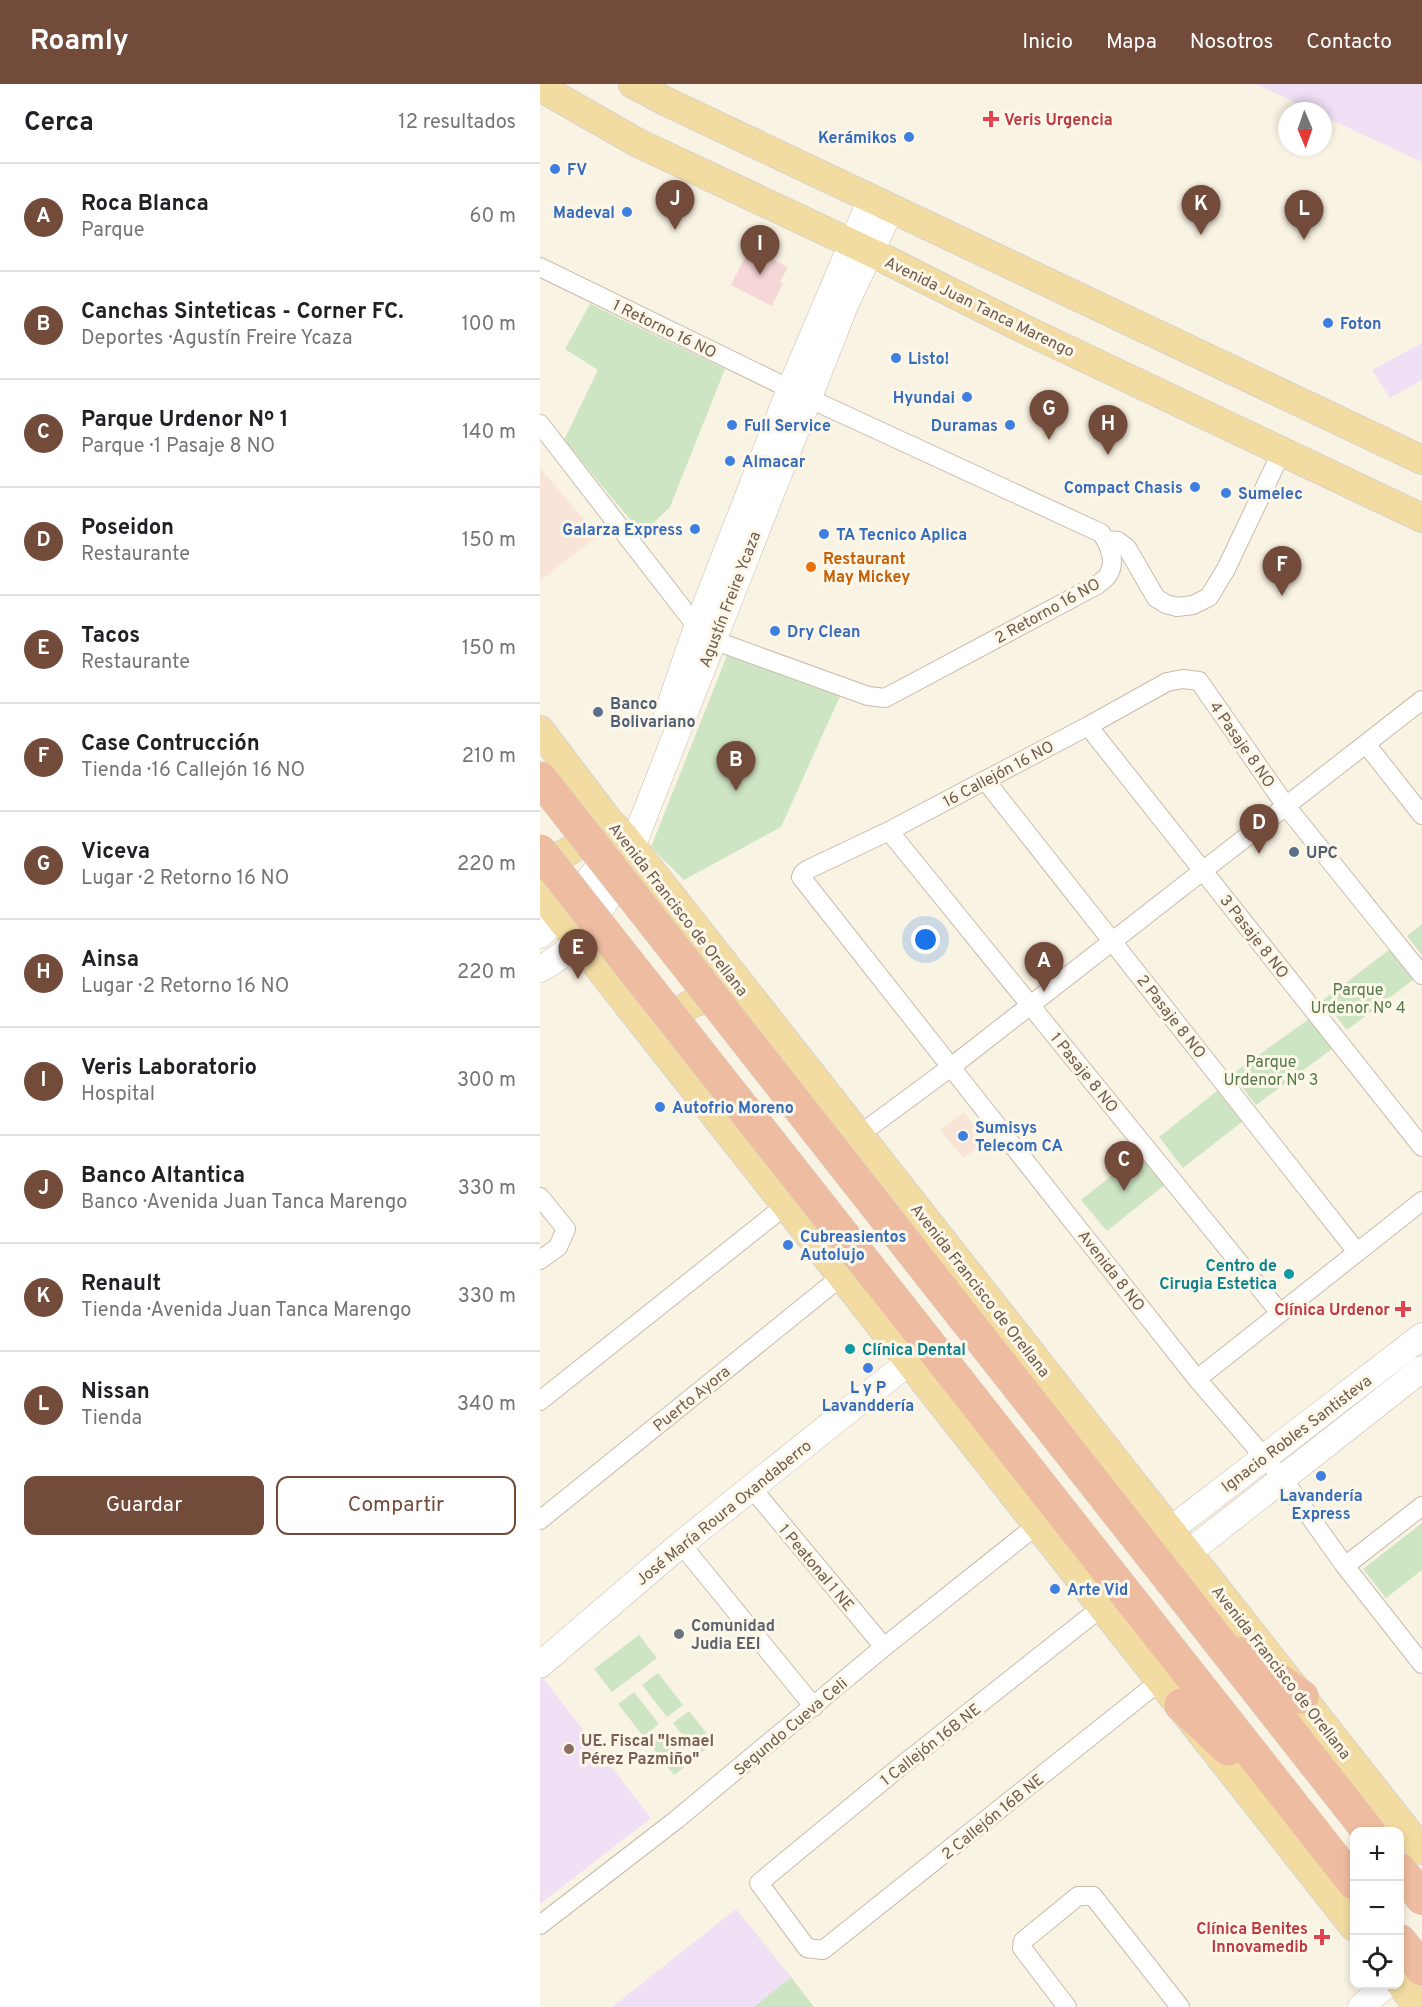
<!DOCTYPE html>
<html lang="es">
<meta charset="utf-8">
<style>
body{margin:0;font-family:Overpass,sans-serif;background:#f6f6f6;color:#202124}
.controls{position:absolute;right:18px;bottom:18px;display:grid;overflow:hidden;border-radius:12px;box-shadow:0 3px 9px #0003}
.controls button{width:54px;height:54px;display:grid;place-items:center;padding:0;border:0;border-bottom:2px solid #e0e0e0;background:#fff;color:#202124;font:30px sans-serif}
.compass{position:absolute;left:738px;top:18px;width:54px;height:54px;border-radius:50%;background:#fff;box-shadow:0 3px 9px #0003;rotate:178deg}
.you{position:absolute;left:386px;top:856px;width:21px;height:21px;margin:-15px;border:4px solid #fff;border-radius:50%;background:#1a73e8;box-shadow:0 0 0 9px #1a73e833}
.badge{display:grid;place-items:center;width:39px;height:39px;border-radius:50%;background:#734b3a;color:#fff;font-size:20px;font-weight:700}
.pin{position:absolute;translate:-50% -50px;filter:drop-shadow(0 2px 3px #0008)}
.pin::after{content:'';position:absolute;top:32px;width:21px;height:18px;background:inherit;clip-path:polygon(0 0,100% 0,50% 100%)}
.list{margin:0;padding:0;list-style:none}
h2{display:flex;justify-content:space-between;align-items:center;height:78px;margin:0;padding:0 24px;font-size:26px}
h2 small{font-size:20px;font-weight:400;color:#757577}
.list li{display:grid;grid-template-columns:39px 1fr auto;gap:18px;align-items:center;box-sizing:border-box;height:108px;padding:0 24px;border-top:2px solid #e0e0e0}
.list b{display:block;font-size:22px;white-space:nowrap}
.list p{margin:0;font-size:20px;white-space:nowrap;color:#757577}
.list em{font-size:20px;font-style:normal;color:#757577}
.actions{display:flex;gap:12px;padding:18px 24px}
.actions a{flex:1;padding:14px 0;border:2px solid #734b3a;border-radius:12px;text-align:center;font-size:21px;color:#734b3a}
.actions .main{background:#734b3a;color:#fff}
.icon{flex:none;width:33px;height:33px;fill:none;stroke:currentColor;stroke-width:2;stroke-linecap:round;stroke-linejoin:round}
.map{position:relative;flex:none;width:882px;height:1923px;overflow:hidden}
header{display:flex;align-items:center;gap:36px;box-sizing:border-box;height:84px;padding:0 30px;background:#734b3a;color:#fff}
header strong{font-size:28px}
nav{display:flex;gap:33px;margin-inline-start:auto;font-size:21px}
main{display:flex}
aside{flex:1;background:#fff}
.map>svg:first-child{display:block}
.commercial{fill:#f9e5d8}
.education{fill:#f0e0f6}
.medical{fill:#f6d7d8}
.green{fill:#cee5c4}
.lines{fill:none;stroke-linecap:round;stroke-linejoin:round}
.street-casing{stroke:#c9bbab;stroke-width:20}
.secondary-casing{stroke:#ccbcaa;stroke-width:27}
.primary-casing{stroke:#d7d1cd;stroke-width:30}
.highway-casing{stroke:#d7d1cd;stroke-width:34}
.street{stroke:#fff;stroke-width:18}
.secondary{stroke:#fff;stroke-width:26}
.primary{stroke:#f2dca2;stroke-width:28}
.highway{stroke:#eebca0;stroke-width:33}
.highway-bridge-casing{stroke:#d7d1cd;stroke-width:34;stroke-linecap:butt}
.highway-bridge{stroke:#eebca0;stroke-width:33}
.health-dot{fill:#e0444e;stroke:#fdf7e9;stroke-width:2}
.shop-dot{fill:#3f7fe0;stroke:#fdf7e9;stroke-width:2}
.food-dot{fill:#e8710a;stroke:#fdf7e9;stroke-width:2}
.service-dot{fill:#5c6f8a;stroke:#fdf7e9;stroke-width:2}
.culture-dot{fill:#0f9aa8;stroke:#fdf7e9;stroke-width:2}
.worship-dot{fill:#6b7280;stroke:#fdf7e9;stroke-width:2}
.education-dot{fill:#8d6e63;stroke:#fdf7e9;stroke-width:2}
.labels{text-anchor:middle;stroke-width:6;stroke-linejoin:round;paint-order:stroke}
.health-label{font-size:16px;font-weight:bold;fill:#be3a42;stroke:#fdf7e9;text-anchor:end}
.shop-label{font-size:16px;font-weight:bold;fill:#366cbe;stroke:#fdf7e9;text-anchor:start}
.street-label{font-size:16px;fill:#6f5c4c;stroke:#fdf7e9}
.food-label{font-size:16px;font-weight:bold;fill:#c56008;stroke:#fdf7e9;text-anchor:start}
.service-label{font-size:16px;font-weight:bold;fill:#4e5e75;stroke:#fdf7e9;text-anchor:start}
.park-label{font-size:16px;fill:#537a48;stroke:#fdf7e9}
.culture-label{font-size:16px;font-weight:bold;fill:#0d838f;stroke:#fdf7e9;text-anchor:end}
.worship-label{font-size:16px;font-weight:bold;fill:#5b616d;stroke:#fdf7e9;text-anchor:start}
.education-label{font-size:16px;font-weight:bold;fill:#785e54;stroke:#fdf7e9;text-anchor:start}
</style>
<header>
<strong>Roamly</strong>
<nav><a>Inicio</a><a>Mapa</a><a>Nosotros</a><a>Contacto</a></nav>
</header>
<main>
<aside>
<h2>Cerca<small>12 resultados</small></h2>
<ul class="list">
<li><span class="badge">A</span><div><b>Roca Blanca</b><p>Parque</p></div><em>60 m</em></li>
<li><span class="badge">B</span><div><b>Canchas Sinteticas - Corner FC.</b><p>Deportes · Agustín Freire Ycaza</p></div><em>100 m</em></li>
<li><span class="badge">C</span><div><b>Parque Urdenor Nº 1</b><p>Parque · 1 Pasaje 8 NO</p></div><em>140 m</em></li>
<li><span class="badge">D</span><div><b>Poseidon</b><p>Restaurante</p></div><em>150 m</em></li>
<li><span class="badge">E</span><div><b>Tacos</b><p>Restaurante</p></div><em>150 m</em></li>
<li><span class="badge">F</span><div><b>Case Contrucción</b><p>Tienda · 16 Callejón 16 NO</p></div><em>210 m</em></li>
<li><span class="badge">G</span><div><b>Viceva</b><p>Lugar · 2 Retorno 16 NO</p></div><em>220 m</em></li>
<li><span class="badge">H</span><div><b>Ainsa</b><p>Lugar · 2 Retorno 16 NO</p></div><em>220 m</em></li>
<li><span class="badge">I</span><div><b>Veris Laboratorio</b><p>Hospital</p></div><em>300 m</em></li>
<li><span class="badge">J</span><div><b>Banco Altantica</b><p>Banco · Avenida Juan Tanca Marengo</p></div><em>330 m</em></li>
<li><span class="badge">K</span><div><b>Renault</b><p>Tienda · Avenida Juan Tanca Marengo</p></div><em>330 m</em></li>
<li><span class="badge">L</span><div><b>Nissan</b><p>Tienda</p></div><em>340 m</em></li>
</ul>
<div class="actions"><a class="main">Guardar</a><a>Compartir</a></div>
</aside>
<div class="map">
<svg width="882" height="1923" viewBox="0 0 882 1923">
<rect width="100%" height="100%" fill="#f9f3e3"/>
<!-- commercial -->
<path class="commercial" d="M0,384L58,452L0,497Z
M424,1028L447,1058L423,1074L400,1046Z"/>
<!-- education -->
<path class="education" d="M716,0H882V78L783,32V27H773Z
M882,259V296L850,314L832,286Z
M3,1594L111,1734L0,1820V1596Z
M196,1825L251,1893L214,1923H72Z"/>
<!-- medical -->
<path class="medical" d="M210,163L248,183L240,198L243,200L232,222L191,201Z"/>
<!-- green -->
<path class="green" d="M50,220L185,285L130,423L102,450L24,356L58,286L25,265Z
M188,569L301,610L241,743L144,796L111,763Z
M882,840V871L867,852Z
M853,863L877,893L807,946L783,916Z
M769,935L792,965L716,1021L692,990Z
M682,1003L707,1034L643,1084L619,1053Z
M601,1068L627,1099L567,1147L541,1116Z
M882,1439V1486L846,1514L823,1485Z
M99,1551L117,1574L72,1608L54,1585Z
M118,1589L143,1621L127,1633L102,1601Z
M94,1608L119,1640L103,1652L78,1620Z
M149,1627L174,1659L158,1671L133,1639Z
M125,1647L150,1679L134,1691L109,1659Z
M251,1893L274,1923H214Z"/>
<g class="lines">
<defs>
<path id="street" d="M0,183L250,305
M0,340L157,543
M566,456L578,457L587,464L616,514L626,520L637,523L653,521L669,513L686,485L742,367
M173,556L328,612L345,614L557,501C560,498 566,495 568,491C577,478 569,460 561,449L268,314
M548,642L882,1063
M826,660L882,731
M445,696L817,1168
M349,747L740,1229
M882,891L746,722L659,597L643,595L627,598L548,642L349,747L267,786L263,789L261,793L657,1295L743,1395L805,1482L882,1580
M319,1051L411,983L882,616
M0,1113L26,1145L18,1163L0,1176
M657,1295L882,1117
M0,1317L246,1121
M211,1403L344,1563
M0,1436L302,1192
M141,1460L274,1623
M805,1482L882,1422
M562,1523L356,1686L219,1799L267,1864L283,1866L620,1597
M0,1841L136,1736L344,1563L497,1441
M527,1923L482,1864L483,1857L538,1812H553L640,1923"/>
<path id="secondary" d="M127,630L157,543L250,305L331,115
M0,851L19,833L76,762
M0,885C51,858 69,812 92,763L306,219L351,125
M630,1446L882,1252
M648,1469L882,1285
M0,1581L141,1460L369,1278
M821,1923L847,1900"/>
<path id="primary" d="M93,0L125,17L882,376
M0,3L98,59L345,175L484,245L882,434
M0,646L69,737L83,751L882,1766
M0,776C30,773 45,760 48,729
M0,809L814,1843
M134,958C126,922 163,909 192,917
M860,1899L878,1923"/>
<path id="highway" d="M371,1166L829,1748
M337,1194L814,1799
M703,1569L762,1613
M641,1621L688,1665
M860,1786L882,1814
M860,1857L882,1885"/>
</defs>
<!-- street casing -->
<use href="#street" class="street-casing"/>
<!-- secondary casing -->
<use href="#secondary" class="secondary-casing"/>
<!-- primary casing -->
<use href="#primary" class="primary-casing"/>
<!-- highway casing -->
<use href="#highway" class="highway-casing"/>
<!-- street -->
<use href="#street" class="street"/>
<!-- secondary -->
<use href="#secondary" class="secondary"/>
<!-- primary -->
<use href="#primary" class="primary"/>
<!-- highway -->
<use href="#highway" class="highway"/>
<defs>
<path id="highway-bridge" d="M0,694L371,1166
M0,767L337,1194"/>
</defs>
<!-- highway-bridge casing -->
<use href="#highway-bridge" class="highway-bridge-casing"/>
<!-- highway-bridge -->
<use href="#highway-bridge" class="highway-bridge"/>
</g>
<!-- markers -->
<g class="health-dot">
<path d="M448 26h6v6h6v6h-6v6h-6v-6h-6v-6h6z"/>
<path d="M860 1216h6v6h6v6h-6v6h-6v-6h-6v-6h6z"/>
<path d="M779 1844h6v6h6v6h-6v6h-6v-6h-6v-6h6z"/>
</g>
<g class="shop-dot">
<circle cx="369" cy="53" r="6"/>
<circle cx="15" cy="85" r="6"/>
<circle cx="87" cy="128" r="6"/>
<circle cx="788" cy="239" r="6"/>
<circle cx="356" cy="274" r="6"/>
<circle cx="427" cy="313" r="6"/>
<circle cx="192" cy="341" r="6"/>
<circle cx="470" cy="341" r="6"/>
<circle cx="190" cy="377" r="6"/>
<circle cx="655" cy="403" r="6"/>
<circle cx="686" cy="409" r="6"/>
<circle cx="155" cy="445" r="6"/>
<circle cx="284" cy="450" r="6"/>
<circle cx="235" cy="547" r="6"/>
<circle cx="120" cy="1023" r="6"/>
<circle cx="423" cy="1052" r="6"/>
<circle cx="248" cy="1161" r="6"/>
<circle cx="328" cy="1284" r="6"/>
<circle cx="781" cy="1392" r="6"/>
<circle cx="515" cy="1505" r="6"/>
</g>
<circle class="food-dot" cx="271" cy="483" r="6"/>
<g class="service-dot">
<circle cx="58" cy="628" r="6"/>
<circle cx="754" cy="768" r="6"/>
</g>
<g class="culture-dot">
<circle cx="749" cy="1190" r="6"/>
<circle cx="310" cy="1265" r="6"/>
</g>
<circle class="worship-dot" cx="139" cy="1550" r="6"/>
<circle class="education-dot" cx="29" cy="1665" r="6"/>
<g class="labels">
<!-- health labels -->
<g class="health-label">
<text x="464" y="41" text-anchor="start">Veris Urgencia</text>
<text x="850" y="1231">Clínica Urdenor</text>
<text x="768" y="1850">Clínica Benites<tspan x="768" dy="18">Innovamedib</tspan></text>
</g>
<!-- shop labels -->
<g class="shop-label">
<text x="357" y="59" text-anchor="end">Kerámikos</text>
<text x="27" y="91">FV</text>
<text x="75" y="134" text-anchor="end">Madeval</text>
<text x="800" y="245">Foton</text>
<text x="368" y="280">Listo!</text>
<text x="415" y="319" text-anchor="end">Hyundai</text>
<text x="204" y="347">Full Service</text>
<text x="458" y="347" text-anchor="end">Duramas</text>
<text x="202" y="383">Almacar</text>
<text x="643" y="409" text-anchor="end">Compact Chasis</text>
<text x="698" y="415">Sumelec</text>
<text x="143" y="451" text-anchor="end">Galarza Express</text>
<text x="296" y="456">TA Tecnico Aplica</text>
<text x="247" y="553">Dry Clean</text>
<text x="132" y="1029">Autofrio Moreno</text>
<text x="435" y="1049">Sumisys<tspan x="435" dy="18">Telecom CA</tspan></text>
<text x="260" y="1158">Cubreasientos<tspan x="260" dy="18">Autolujo</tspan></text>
<text x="328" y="1309" text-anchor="middle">L y P<tspan x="328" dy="18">Lavanddería</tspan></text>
<text x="781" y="1417" text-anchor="middle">Lavandería<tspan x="781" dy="18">Express</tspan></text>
<text x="527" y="1511">Arte Vid</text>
</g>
<!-- street labels -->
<g class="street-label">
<text transform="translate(440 222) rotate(26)" y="6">Avenida Juan Tanca Marengo</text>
<text transform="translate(125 244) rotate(26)" y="6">1 Retorno 16 NO</text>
<text transform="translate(189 515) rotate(-69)" y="6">Agustín Freire Ycaza</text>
<text transform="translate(507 526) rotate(-29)" y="6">2 Retorno 16 NO</text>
<text transform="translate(703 660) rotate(55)" y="6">4 Pasaje 8 NO</text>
<text transform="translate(458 689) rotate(-28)" y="6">16 Callejón 16 NO</text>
<text transform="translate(139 825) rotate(52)" y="6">Avenida Francisco de Orellana</text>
<text transform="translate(715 852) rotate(52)" y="6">3 Pasaje 8 NO</text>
<text transform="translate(632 932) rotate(52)" y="6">2 Pasaje 8 NO</text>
<text transform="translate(545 988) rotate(51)" y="6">1 Pasaje 8 NO</text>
<text transform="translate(572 1186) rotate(52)" y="6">Avenida 8 NO</text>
<text transform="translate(441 1206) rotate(52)" y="6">Avenida Francisco de Orellana</text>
<text transform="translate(151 1314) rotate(-39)" y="6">Puerto Ayora</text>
<text transform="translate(756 1349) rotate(-37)" y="6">Ignacio Robles Santisteva</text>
<text transform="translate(183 1428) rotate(-39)" y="6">José María Roura Oxandaberro</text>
<text transform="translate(277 1483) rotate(50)" y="6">1 Peatonal 1 NE</text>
<text transform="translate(742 1588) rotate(52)" y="6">Avenida Francisco de Orellana</text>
<text transform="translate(250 1642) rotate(-40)" y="6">Segundo Cueva Celi</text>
<text transform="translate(390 1660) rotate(-38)" y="6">1 Callejón 16B NE</text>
<text transform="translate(452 1732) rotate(-39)" y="6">2 Callejón 16B NE</text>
</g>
<!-- food labels -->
<g class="food-label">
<text x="283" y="480">Restaurant<tspan x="283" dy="18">May Mickey</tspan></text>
</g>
<!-- service labels -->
<g class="service-label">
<text x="70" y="625">Banco<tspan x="70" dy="18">Bolivariano</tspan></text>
<text x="766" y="774">UPC</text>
</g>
<!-- park labels -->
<g class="park-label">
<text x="818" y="911">Parque<tspan x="818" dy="18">Urdenor Nº 4</tspan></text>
<text x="731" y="983">Parque<tspan x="731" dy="18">Urdenor Nº 3</tspan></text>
</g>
<!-- culture labels -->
<g class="culture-label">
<text x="737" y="1187">Centro de<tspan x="737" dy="18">Cirugia Estetica</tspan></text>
<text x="322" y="1271" text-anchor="start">Clínica Dental</text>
</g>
<!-- worship labels -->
<g class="worship-label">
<text x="151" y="1547">Comunidad<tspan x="151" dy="18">Judia EEI</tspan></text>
</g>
<!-- education labels -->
<g class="education-label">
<text x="41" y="1662">UE. Fiscal "Ismael<tspan x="41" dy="18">Pérez Pazmiño"</tspan></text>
</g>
</g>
</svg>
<div class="controls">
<button>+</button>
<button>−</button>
<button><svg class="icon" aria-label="locate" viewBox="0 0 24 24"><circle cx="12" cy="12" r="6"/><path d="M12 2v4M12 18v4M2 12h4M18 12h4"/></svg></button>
</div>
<svg class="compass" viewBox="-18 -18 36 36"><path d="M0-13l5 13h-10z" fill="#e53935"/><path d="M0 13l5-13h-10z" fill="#757577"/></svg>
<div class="you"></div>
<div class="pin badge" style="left:504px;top:908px">A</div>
<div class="pin badge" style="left:196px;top:707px">B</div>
<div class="pin badge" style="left:584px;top:1107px">C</div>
<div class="pin badge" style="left:719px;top:770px">D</div>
<div class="pin badge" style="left:38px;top:895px">E</div>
<div class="pin badge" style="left:742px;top:512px">F</div>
<div class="pin badge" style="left:509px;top:356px">G</div>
<div class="pin badge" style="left:568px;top:371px">H</div>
<div class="pin badge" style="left:220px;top:191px">I</div>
<div class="pin badge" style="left:135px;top:146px">J</div>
<div class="pin badge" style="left:661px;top:151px">K</div>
<div class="pin badge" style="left:764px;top:156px">L</div>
</div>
</main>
